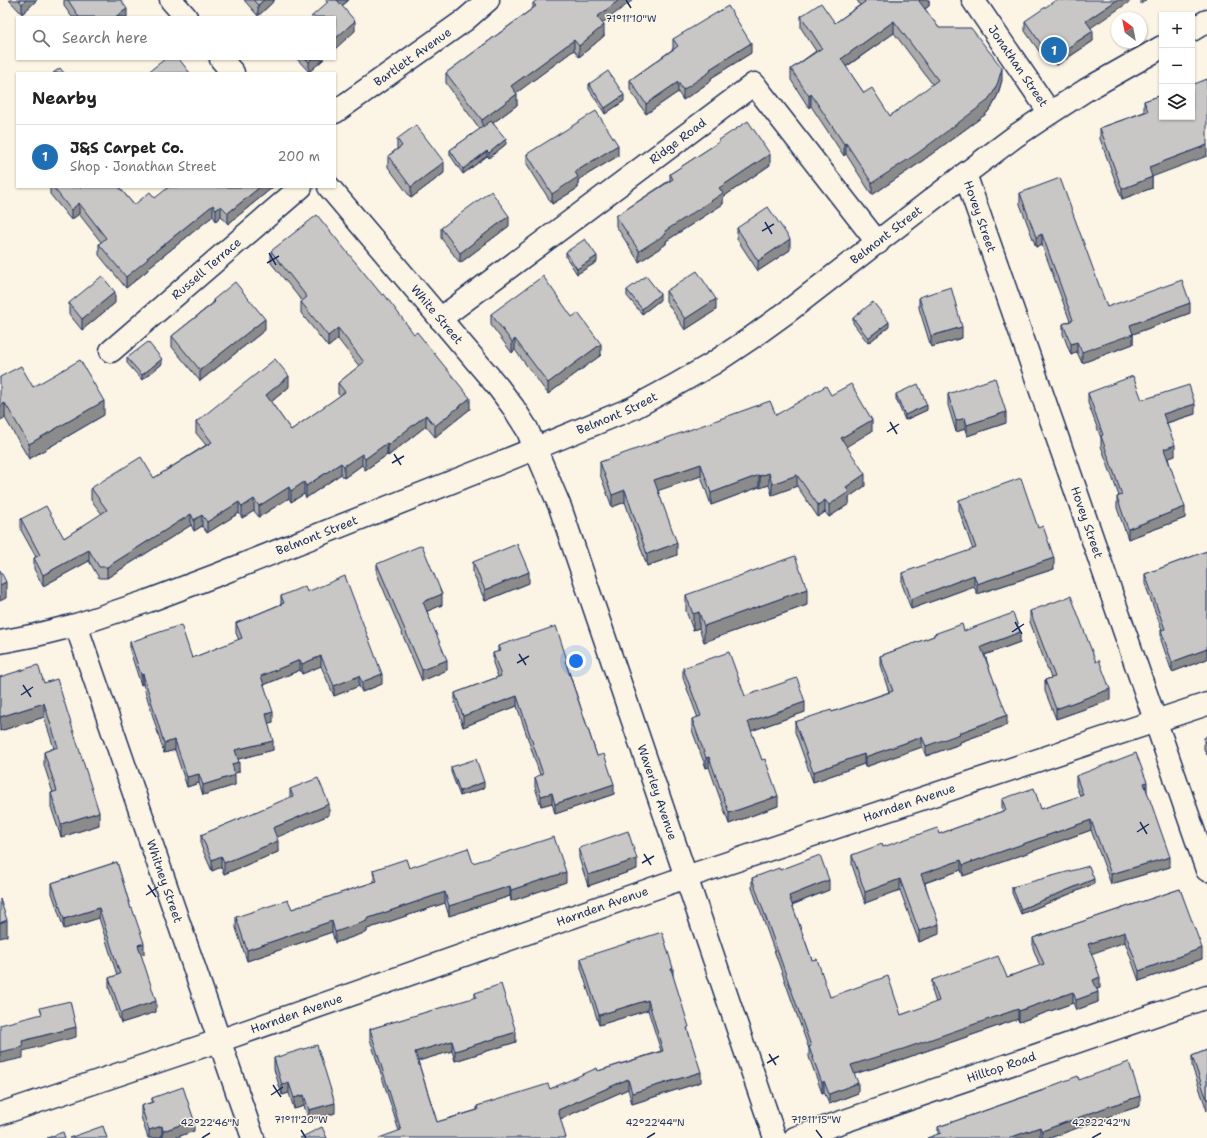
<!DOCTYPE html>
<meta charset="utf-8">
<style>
body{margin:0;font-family:"Shantell Sans",sans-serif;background:#f2f2f2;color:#222}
.controls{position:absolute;right:12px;top:12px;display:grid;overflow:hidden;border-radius:0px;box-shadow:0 1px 3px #0004}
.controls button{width:36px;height:36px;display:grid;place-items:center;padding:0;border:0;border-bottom:1px solid #e0e0e0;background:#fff;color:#222;font:20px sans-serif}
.compass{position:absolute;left:1111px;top:12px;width:36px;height:36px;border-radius:50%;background:#fff;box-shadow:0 1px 3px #0004;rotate:328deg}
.you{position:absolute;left:576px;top:661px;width:14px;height:14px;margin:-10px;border:3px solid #fff;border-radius:50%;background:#1a73e8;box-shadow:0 0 0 6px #1a73e833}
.badge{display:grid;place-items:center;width:26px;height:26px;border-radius:50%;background:#1f6fb2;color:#fff;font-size:13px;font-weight:700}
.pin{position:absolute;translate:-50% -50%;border:2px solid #fff;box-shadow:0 1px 4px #0006}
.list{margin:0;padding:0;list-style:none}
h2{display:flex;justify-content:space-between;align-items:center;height:52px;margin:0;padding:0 16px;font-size:17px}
h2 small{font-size:13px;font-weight:400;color:#767676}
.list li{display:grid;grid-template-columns:26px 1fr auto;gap:12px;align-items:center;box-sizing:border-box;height:64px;padding:0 16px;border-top:1px solid #e0e0e0}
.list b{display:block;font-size:15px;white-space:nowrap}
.list p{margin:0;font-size:13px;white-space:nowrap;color:#767676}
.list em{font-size:13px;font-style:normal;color:#767676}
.icon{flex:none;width:22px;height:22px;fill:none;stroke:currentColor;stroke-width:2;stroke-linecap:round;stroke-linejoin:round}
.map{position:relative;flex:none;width:1207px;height:1138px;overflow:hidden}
.search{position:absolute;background:#fff;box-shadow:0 1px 3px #0004;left:16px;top:16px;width:320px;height:44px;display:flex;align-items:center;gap:10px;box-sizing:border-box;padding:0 14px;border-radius:0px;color:#767676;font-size:15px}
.panel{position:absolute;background:#fff;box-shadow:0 1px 3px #0004;left:16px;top:72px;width:320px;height:116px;border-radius:0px}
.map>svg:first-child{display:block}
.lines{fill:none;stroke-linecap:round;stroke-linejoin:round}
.street-casing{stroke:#1b2f5e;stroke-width:25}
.secondary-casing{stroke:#1b2f5e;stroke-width:25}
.street{stroke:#fcf5e5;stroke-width:22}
.secondary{stroke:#fcf5e5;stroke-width:22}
.wall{fill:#acabaa;stroke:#1b2f5e;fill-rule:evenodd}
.shaded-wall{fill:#8c8b8b;stroke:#1b2f5e}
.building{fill:#c8c7c6;stroke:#1b2f5e;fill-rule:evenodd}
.ticks{fill:none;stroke:#1b2f5e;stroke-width:1.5}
.labels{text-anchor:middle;stroke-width:3;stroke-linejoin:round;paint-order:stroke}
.street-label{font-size:12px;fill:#1b2f5e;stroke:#fcf5e5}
.ticks-label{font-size:10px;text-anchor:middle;fill:#1b2f5e;stroke:#fcf5e5;stroke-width:3;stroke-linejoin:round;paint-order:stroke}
</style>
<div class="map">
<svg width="1207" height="1138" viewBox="0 0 1207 1138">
<rect width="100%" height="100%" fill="#fcf5e5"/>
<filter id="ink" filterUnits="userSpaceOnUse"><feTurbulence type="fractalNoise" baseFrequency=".025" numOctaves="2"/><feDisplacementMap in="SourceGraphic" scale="8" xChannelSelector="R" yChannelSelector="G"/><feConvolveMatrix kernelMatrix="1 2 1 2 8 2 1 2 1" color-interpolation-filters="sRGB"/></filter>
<g filter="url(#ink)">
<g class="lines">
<defs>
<g id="street">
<path id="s1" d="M973,0L1050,113"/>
<path id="s2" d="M335,112L465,20L488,0"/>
<path id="s3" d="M965,174L1069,471L1207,870"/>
<path id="s4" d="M440,319L754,84L878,243"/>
<path id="s5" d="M111,351L301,187"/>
<path id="s6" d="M76,625L253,1138"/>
<path id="s7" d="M0,1114L233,1036L686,877L1207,704"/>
<path id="s8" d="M795,1138L1207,997"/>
</g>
<g id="secondary">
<path d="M171,0L186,17"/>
<path d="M1192,30L1207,21"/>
<path d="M221,59L233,73"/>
<path id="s9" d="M329,187L498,387L513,407L527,429L560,507L775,1138"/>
<path id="s10" d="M0,642L36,635L76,625L148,601L217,575L497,464L633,408L672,387L712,364L751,338L787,312L965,174L1017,135L1050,113L1086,90L1162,47"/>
</g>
</defs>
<!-- street casing -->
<use href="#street" class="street-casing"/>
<!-- secondary casing -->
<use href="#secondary" class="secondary-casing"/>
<!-- street -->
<use href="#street" class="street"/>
<!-- secondary -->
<use href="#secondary" class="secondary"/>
</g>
<!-- wall -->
<path class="wall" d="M9,0H37L22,14Z
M64,0H121L127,17H72L64,6Z
M244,0H275L258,16Z
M325,0H349L342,6L355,31Z
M857,0H929V6L925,9L939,28L1002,80L998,94L993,105L986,114L918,164L872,195L846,154L844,156L811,106L809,108L791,80V69L816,51L801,28V16L835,23L860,5ZM894,33L933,85L890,116L864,93L846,67Z
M533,3L602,23L604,36L579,57L574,50L516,93L517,105L493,123L506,144L489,158L487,156L463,174L450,155V150L480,129L446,83V73L533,8Z
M1025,21L1091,28L1093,41L1057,65L1046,61L1025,31Z
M673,39L751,53L711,78V81L683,100L678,92L646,114L630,90V80L673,49Z
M297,59H324L309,72Z
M589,84L624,101L605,114L589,89Z
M1162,95L1152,176V188L1122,199L1100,139V128L1144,112V101Z
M397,139L444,173L411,198L388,167V156L397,149Z
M719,140L770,165L723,197V204L666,241V244L639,262L616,226V216L670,180V174L719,142Z
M527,154L618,156L578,180V188L552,204L527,164Z
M50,187H119L134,205L155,198L273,187L228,224L221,216L216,221L213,216L148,268V270L126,288L99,255V244L101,242L79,214L71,220L50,194Z
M1020,193L1107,307L1190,313L1133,334V344L1082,363L1077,352L1071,355L1063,334V324L1070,321L1042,245L1036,247L1020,204Z
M509,226L460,263L441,238V228Z
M737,228L790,250L758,271L737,239Z
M271,251L470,409L435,437L426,426L388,456L387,455L365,470L362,465L344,478L341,474L306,498L304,494L291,502L289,498L259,517L254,511L242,518L239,513L207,533L202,526L194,531L191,525L107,578H99L89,561L43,586L34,569V558L36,557L21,530V519L64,538L102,514L91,500V488L154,478L206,445L196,433V422L289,387L271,402L291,430L340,396L338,394V383L359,366L338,339L328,347L301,313V302L302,301L271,263Z
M566,252L597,262L577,274L566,257Z
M627,290L660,300L642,314L627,296Z
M666,291L716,310L685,330L666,301Z
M919,297L962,338L931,347L919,308Z
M213,300L265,330L200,381L172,347V336L213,303Z
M69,303H115L82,330L69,314Z
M491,314L572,317L601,355L548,394L515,350L512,353L491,325Z
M853,318L889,327L868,343L853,323Z
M127,358L162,364L142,380L127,363Z
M0,377L33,387L104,415L29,459L5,418Z
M1088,393L1142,400L1195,414L1167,423L1175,456L1168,458L1185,518L1128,539L1117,508V497L1119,496L1101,446V438L1088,403Z
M896,394L927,410L905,420L896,399Z
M948,394L1006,423L967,436L965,429L956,432L948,405Z
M831,395L872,431L846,446L865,486L849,497V504L829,517L825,512L818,517L797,486L772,495L769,485L760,488L759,487L711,505L701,476L658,490L677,555L647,566L625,502L612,507L600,474V462L776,415Z
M959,500L1038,528L1054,569L977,594L974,586L911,609L902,584V573L973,550L959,510Z
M1207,551V659L1172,672L1161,640V630H1162L1145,584V574Z
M473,562L529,583L485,601L473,573Z
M377,564L442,605L427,611L447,670L422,681L377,574Z
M307,592L382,684L362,692L359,686L334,696L321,666L302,674L300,670L264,685L273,722L268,723L273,750L238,759L239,772L234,773L235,785L203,795L199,783L187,787L175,750L164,753L143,684L141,685L130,651V642L192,658L239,640L236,633V623L281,604V596Z
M686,595L807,605L704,642L699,628L693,630L686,611Z
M1030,611L1110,700L1056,719L1045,691V680L1051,678L1030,622Z
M964,631L1020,642L985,655L1007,725L960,742V744L926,756L922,747L865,767L864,764L813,782L795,732V722L832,712L889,692L880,665V656L934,636V634Z
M498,646L567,666L597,756L614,794L555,814L552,803L541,806L535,787V777L540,775L517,706L463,727L455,703V693L498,677L493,663V653L498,652Z
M683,668L745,696L805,712L751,731L778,806L729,824L709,767L706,768L692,730V719L698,718L683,678Z
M0,677L44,683L99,825L61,837L51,807V793H53L44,765V752L54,748L44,717L0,731Z
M1207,736V755L1204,749V738Z
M451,767L484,788L460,796L451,772Z
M1076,776L1147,792L1170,867L1111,884L1091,830L963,876L961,870L925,883L939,934L919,942L900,890L865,903L852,865V855L939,834L1003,811L1002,809V799L1041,809L1080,796L1076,786Z
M290,789L329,815L276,837L278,852L224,874L221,867L212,871L201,846V835L290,798Z
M579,848L637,869L588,886L579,858Z
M117,862L144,954L141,955L156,1012L121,1023L109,988V978L117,975L99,918L64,929L52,893V883Z
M473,863L566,882L511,901L510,896L449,916L445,903L367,929V932L335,943L332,932L247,961L236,928V917L292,909L374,882L373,870Z
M780,870L829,890L792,905L812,960L830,997L901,1015L936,1003L932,990V980L1007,977L1040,966L1033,948V938L1180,889L1202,959L1139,981L1125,942L1091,953L1100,988L1097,989L1098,1002L1076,1010L1073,1003L1019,1022L1018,1019L903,1059L854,1074L858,1093L829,1104L824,1092L822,1093L809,1057V1049L752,888V878Z
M1094,884L1021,914L1012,893V887Z
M581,958L673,977L689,1034L701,1082L632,1104L628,1089L560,1119L399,1131L370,1039V1029L475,998V993L516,1042L455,1061L452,1051L418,1061L437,1122L477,1110V1106L550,1089L598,1071L661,1051L648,1010L599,1025L581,968Z
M1207,1050V1111L1192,1066V1056Z
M274,1058L335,1113L309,1121L304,1106L294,1109L289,1093L282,1095L274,1069Z
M1079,1080L1140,1106L1107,1117L1050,1138L938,1134V1127L1046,1089V1088Z
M152,1098L194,1131L174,1138H162V1136L157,1138H148L141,1117V1106L152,1102Z"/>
<!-- shaded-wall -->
<path class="shaded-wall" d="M26,0H37L22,14V4Z
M264,0H275L258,16V5Z
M336,0H349L336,10Z
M619,0H633L597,27V17Z
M920,0H929V6L919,13V1Z
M1117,0H1132L1086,31V21Z
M1141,0H1146L1141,4Z
M127,9V17H115Z
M355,21V31L335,49V39Z
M894,21V33L841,70V59Z
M604,25V36L579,57V46Z
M1093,31V41L1057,65V55Z
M574,40V50L511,97V86Z
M751,43V53L711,78V81L683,100V90L710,69Z
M312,59H324L309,72V62Z
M1002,68V80L998,94L993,105L986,114L918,164L872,195V183Z
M678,82V92L646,114V104Z
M517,94V105L482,131V120Z
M811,94V106L809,108V96Z
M624,95V101L605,114V108Z
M506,139V144L489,158V153Z
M846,143V154L844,156V144Z
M618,145V156L578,180V188L552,204V194L575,172Z
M1207,145V156L1149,178V167Z
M487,151V156L463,174V169Z
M770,154V165L723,197V204L666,241V244L639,262V251L719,188Z
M444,162V173L411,198V187Z
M1152,177V188L1122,199V189Z
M260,187H273L228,224V213Z
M79,203V214L71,220V210Z
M213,205V216L148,268V270L126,288V277L147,258Z
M221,206V216L216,221V210Z
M509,216V226L460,263V253Z
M1042,234V245L1036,247V237Z
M790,239V250L758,271V261Z
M597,256V262L577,274V269Z
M115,292V303L82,330V319Z
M660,294V300L642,314V309Z
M716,299V310L685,330V319Z
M1190,303V313L1133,334V344L1082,363V352L1130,325Z
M265,319V330L200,381V370Z
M889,322V327L868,343V338Z
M962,327V338L931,347V336Z
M338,328V339L328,347V336Z
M515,339V350L512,353V342Z
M1077,342V352L1071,355V344Z
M601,344V355L548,394V383Z
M162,359V364L142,380V375Z
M289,376V387L266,406V395Z
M470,398V409L435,437V426Z
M104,401V415L29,459V444Z
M5,403V418L0,420V406Z
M1195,404V414L1163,424V414Z
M927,405V410L905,420V415Z
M1006,412V423L967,436V425Z
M426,415V426L388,456V445Z
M965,418V429L956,432V421Z
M872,420V431L841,450V438Z
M387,443V455L365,470V459Z
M1175,445V456L1164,460V449Z
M362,454V465L344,478V466Z
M341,463V474L306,498V486Z
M701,464V476L654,492V480Z
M769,473V485L760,488V476Z
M865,474V486L849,497V504L829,517V505L846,487Z
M759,475V487L711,505V493Z
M797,475V486L772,495V484Z
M304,482V494L291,502V491Z
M289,487V498L259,517V506Z
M625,490V502L612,507V495Z
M254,499V511L242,518V507Z
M825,500V512L818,517V505Z
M239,502V513L207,533V522Z
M1185,507V518L1128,539V529Z
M191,514V525L107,578V567Z
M202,515V526L194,531V520Z
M677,543V555L647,566V554Z
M89,550V561L43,586V575Z
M1054,558V569L977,594V584Z
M529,572V583L485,601V590Z
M974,575V586L911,609V599Z
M6,582V598L0,601V585Z
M807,589V605L704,642V626Z
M442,594V605L423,613V602Z
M699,612V628L693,630V614Z
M1020,632V642L981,656V647Z
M1207,649V659L1172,672V662Z
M321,656V666L302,674V664Z
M300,660V670L261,686V676Z
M447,660V670L422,681V670Z
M143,674V684L141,685V675Z
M382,674V684L362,692V682Z
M359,676V686L334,696V686Z
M1110,689V700L1056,719V709Z
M517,696V706L463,727V716Z
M805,702V712L748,732V722Z
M44,703V717L0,731V717Z
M273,712V722L266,724V714Z
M1007,715V725L960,742V744L926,756V746L959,733Z
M922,737V747L865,767V757Z
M175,740V750L164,753V743Z
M273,741V750L235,760V750Z
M864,754V764L813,782V772Z
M709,757V767L706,768V758Z
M239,762V772L232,774V764Z
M199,774V783L187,787V777Z
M235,775V785L203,795V785Z
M484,782V788L460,796V791Z
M1147,782V792L1144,783Z
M614,784V794L555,814V804Z
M552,793V803L541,806V796Z
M778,796V806L729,824V813Z
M329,804V815L273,839V828Z
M99,812V825L61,837V824Z
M1091,820V830L963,876V865Z
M278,841V852L224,874V863Z
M221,856V867L212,871V860Z
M1170,857V867L1111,884V874Z
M637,859V869L588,886V875Z
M961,860V870L921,884V874Z
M566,872V882L511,901V890Z
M900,879V890L865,903V892Z
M1094,879V884L1021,914V909Z
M829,880V890L789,906V896Z
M510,886V896L449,916V906Z
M445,892V903L367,929V932L335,943V932L366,919Z
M99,908V918L64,929V919Z
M7,920V936L0,938V923Z
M332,921V932L247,961V950Z
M939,924V934L919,942V931Z
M1125,932V942L1088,955V944Z
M144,943V954L138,956V945Z
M1202,948V959L1139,981V971Z
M673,968V978L671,969Z
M1100,977V988L1093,990V980Z
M1073,992V1003L1019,1022V1011Z
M1098,992V1002L1076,1010V1000Z
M648,1000V1010L599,1025V1015Z
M156,1001V1012L121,1023V1013Z
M1018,1009V1019L903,1059L851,1075V1065Z
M76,1027V1037L23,1051V1058L0,1063V1052L22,1041Z
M516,1032V1042L455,1061V1051Z
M452,1041V1051L415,1062V1052Z
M701,1072V1082L632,1104V1093Z
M628,1079V1089L558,1120V1110Z
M824,1081V1092L822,1093V1083Z
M289,1083V1093L282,1095V1085Z
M858,1083V1093L829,1104V1094Z
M304,1095V1106L294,1109V1098Z
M1140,1096V1106L1107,1117L1050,1138H1042V1131L1107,1107Z
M335,1103V1113L309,1121V1110Z
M194,1120V1131L174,1138H163V1131Z
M162,1126V1136L157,1138H149V1130Z
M1040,1127V1138H1009Z"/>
<!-- building -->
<path class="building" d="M19,0H26L22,4Z
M68,0H121L127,9L115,17H79Z
M253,0H264L258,5Z
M330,0H337L355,21L335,39V17H311Z
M537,0H619L597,17L604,25L579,46L574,40L511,86L517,94L482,120L446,73L536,6L533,3Z
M864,0H920L919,1L939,28H971L1002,68L998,82L993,93L986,102L918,153L872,183L846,143L844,144L811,94L809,96L791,69L822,48L801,16L821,3L835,23L865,2ZM894,21L938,80L890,116L872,88L864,93L841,59Z
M1056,0H1117L1086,21L1093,31L1057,55L1046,51L1025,21Z
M728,6L751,43L710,69L711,71L683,90L678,82L646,104L630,80L678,46L673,39Z
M165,59H179L190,73H147Z
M306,59H312L309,62Z
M60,68L64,73H53Z
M608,71L624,95L605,108L589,84Z
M1207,79V145L1149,167L1152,177L1122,189L1100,128L1148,111L1144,101L1162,95V117H1192V85Z
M596,111L618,145L575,172L578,177L552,194L527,154Z
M491,121L506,139L489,153L487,151L463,169L450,150Z
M748,121L770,154L719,188L723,193L665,231L666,234L639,251L616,216L673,179L670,174L719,142V140Z
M416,125L444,162L411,187L388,156L402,146L397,139Z
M1060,178L1107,307L1182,280L1190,303L1130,325L1133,334L1082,352L1077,342L1071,344L1063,324L1073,320L1042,234L1036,237L1020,193Z
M53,187H119L134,205L150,192L155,198L169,187H260L228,213L221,206L216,210L213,205L147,258L148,259L126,277L99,244L106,238L79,203L71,210Z
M491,191L509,216L460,253L441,228Z
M768,207L790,239L758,261L737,228Z
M317,215L382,295L384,294L414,334L417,332L470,398L435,426L426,415L388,445L387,443L365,459L362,454L344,466L341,463L306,486L304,482L291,491L289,487L259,506L254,499L242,507L239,502L207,522L202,515L194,520L191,514L107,567H99L89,550L43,575L34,558L40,555L21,519L46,506L64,538L107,510L91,488L141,457L154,478L212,442L196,422L275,359L289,376L266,395L291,430L345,392L338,383L364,362L338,328L328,336L301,302L307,297L271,251Z
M585,239L597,256L577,269L566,252Z
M697,271L716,299L685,319L666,291Z
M102,276L115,292L82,319L69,303Z
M543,276L572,317L578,313L601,344L548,383L515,339L512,342L491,314Z
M646,276L660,294L642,309L627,290Z
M235,282L265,319L200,370L172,336L215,302L213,300Z
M951,287L962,327L931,336L919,297Z
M873,302L889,322L868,338L853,318Z
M148,342L162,359L142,375L127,358Z
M80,360L104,401L29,444L5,403L0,406V377L21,366L33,387Z
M1133,376L1142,400L1189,385L1195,404L1163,414L1175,445L1164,449L1185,507L1128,529L1117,497L1122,495L1101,436L1103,435L1088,393Z
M995,378L1006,412L967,425L965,418L956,421L948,394Z
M851,384L872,420L841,438L865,474L846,487L849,492L829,505L825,500L818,505L797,475L772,484L769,473L760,476L759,475L711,493L701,464L654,480L677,543L647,554L625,490L612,495L600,462L770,401L776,415L826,386L831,395Z
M918,384L927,405L905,415L896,394Z
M1021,478L1038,528L1043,526L1054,558L977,584L974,575L911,599L902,573L938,560L939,561L976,548L959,500Z
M517,544L529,572L485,590L473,562Z
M422,545L442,594L423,602L447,660L422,670L377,564Z
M1207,551V649L1172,662L1161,630L1165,629L1145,574Z
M795,556L807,589L704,626L699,612L693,614L686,595Z
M0,570L6,582L0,585Z
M345,576L382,674L362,682L359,676L334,686L321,656L302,664L300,660L261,676L273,712L266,714L273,741L235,750L239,762L232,764L235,775L203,785L199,774L187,777L175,740L164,743L143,674L141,675L130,642L181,625L192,658L242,638L236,623L284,603L281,596L305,586L307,592Z
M1071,596L1096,662L1099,660L1110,689L1056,709L1045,680L1055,677L1030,611Z
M1013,613L1020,632L981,647L1007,715L959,733L960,734L926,746L922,737L865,757L864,754L813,772L795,722L831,710L832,712L893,691L880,656L934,636V634L962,624L964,631Z
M556,626L567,660L565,661L597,756L604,754L614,784L555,804L552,793L541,796L535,777L543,774L517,696L463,716L455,693L501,676L493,653L500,651L498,646Z
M729,652L745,696L797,678L805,702L748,722L762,760L765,759L778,796L729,813L709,757L706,758L692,719L701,716L683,668Z
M38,665L44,683L57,679L99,812L61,824L51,793L57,791L44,752L58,747L44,703L0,717V677Z
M1207,736V745L1204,738Z
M1136,753L1147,782L1144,783L1170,857L1111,874L1091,820L963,865L961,860L921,874L939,924L919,931L900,879L865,892L852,855L882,844L883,847L937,828L939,834L1006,810L1002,799L1034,788L1041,809L1083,795L1076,776Z
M476,759L484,782L460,791L451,767Z
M318,778L329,804L273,828L278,841L224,863L221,856L212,860L201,835L293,796L290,789Z
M628,831L637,859L588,875L579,848Z
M554,837L566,872L511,890L510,886L449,906L445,892L366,919L367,921L335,932L332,921L247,950L236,917L288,900L292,909L377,881L373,870L406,859L409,868L468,848L473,863Z
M820,855L829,880L789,896L812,960L817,959L830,997L888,976L901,1015L939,1001L932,980L998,956L1007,977L1044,964L1033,938L1180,889L1202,948L1139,971L1125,932L1088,944L1100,977L1093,980L1098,992L1076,1000L1073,992L1019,1011L1018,1009L903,1049L851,1065L858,1083L829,1094L824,1081L822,1083L809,1047L811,1046L752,878L779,868L780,870Z
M117,862L131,909L132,908L144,943L138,945L156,1001L121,1013L109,978L120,974L99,908L64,919L52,883Z
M1089,866L1094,879L1021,909L1012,887Z
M0,899L7,920L0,923Z
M662,932L673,968L671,969L689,1027L687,1028L701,1072L632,1093L628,1079L558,1110L566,1138H379L401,1130L370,1029L476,997L475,993L501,984L516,1032L455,1051L452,1041L415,1052L437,1122L478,1110L477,1106L548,1084L550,1089L597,1068L598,1071L663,1051L648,1000L599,1015L581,958Z
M70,1001L76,1027L22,1041L23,1047L0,1052V1025L42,1014L40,1008Z
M317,1045L335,1103L309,1110L304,1095L294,1098L289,1083L282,1085L274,1058Z
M1207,1050V1100L1192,1056Z
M1129,1062L1140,1096L1107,1107L1042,1131L1040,1127L1009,1138H927L941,1133L938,1127L1047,1089L1046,1088L1078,1076L1079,1080Z
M183,1087L194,1120L163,1131L162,1126L149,1130L141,1106L153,1102L152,1098Z
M103,1126L107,1138H69Z
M322,1127L327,1138H300Z
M63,1132L65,1138H47Z"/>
</g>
<!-- ticks -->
<path class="ticks" d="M626,0L631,8M765,222L772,234M762,231L774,224M269,253L276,265M267,263L279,256M890,422L897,434M887,432L899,424M394,454L401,465M392,463L404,456M1015,622L1022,634M1012,632L1024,624M519,654L526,665M517,663L529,656M23,685L31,697M21,695L33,687M1140,822L1147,834M1137,832L1149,824M644,854L651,865M642,863L654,856M148,885L156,897M146,895L158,887M769,1054L776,1065M767,1063L779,1056M273,1085L281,1097M271,1095L283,1087M301,1130L306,1138M816,1130L822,1138M202,1138L210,1133M647,1138L655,1133M1092,1138L1101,1133"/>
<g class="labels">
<!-- street labels -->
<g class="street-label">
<text dy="4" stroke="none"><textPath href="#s2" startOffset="95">Bartlett Avenue</textPath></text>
<text dy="4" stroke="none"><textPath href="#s1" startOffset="80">Jonathan Street</textPath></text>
<text dy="4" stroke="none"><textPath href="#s4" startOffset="297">Ridge Road</textPath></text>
<text dy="4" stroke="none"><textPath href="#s3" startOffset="45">Hovey Street</textPath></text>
<text dy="4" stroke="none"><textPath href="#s10" startOffset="983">Belmont Street</textPath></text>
<text dy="4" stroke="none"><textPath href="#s5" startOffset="126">Russell Terrace</textPath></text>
<text dy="4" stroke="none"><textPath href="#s9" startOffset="167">White Street</textPath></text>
<text dy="4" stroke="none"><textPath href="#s10" startOffset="659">Belmont Street</textPath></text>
<text dy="4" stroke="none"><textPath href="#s3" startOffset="369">Hovey Street</textPath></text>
<text dy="4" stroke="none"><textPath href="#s10" startOffset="335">Belmont Street</textPath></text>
<text dy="4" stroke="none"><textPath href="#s9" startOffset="699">Waverley Avenue</textPath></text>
<text dy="4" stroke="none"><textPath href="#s7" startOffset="961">Harnden Avenue</textPath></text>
<text dy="4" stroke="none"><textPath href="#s6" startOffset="271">Whitney Street</textPath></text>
<text dy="4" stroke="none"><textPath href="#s7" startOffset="637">Harnden Avenue</textPath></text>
<text dy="4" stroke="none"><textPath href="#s7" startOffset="313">Harnden Avenue</textPath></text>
<text dy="4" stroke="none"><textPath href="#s8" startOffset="218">Hilltop Road</textPath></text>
</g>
</g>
<g class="ticks-label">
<text x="631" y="22">71°11'10"W</text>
<text x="301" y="1123">71°11'20"W</text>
<text x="816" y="1123">71°11'15"W</text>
<text x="210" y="1126">42°22'46"N</text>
<text x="655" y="1126">42°22'44"N</text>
<text x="1101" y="1126">42°22'42"N</text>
</g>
</svg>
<div class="controls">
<button>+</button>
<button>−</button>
<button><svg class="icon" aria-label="layers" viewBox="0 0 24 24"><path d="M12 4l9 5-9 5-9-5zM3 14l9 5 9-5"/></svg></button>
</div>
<svg class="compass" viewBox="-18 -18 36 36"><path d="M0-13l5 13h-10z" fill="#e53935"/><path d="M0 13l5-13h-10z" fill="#767676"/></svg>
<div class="you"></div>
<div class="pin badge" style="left:1054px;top:50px">1</div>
<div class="search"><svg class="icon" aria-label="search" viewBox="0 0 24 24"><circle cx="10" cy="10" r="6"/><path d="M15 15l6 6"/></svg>Search here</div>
<section class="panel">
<h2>Nearby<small></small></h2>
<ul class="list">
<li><span class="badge">1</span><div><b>J&amp;S Carpet Co.</b><p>Shop · Jonathan Street</p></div><em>200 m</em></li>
</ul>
</section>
</div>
